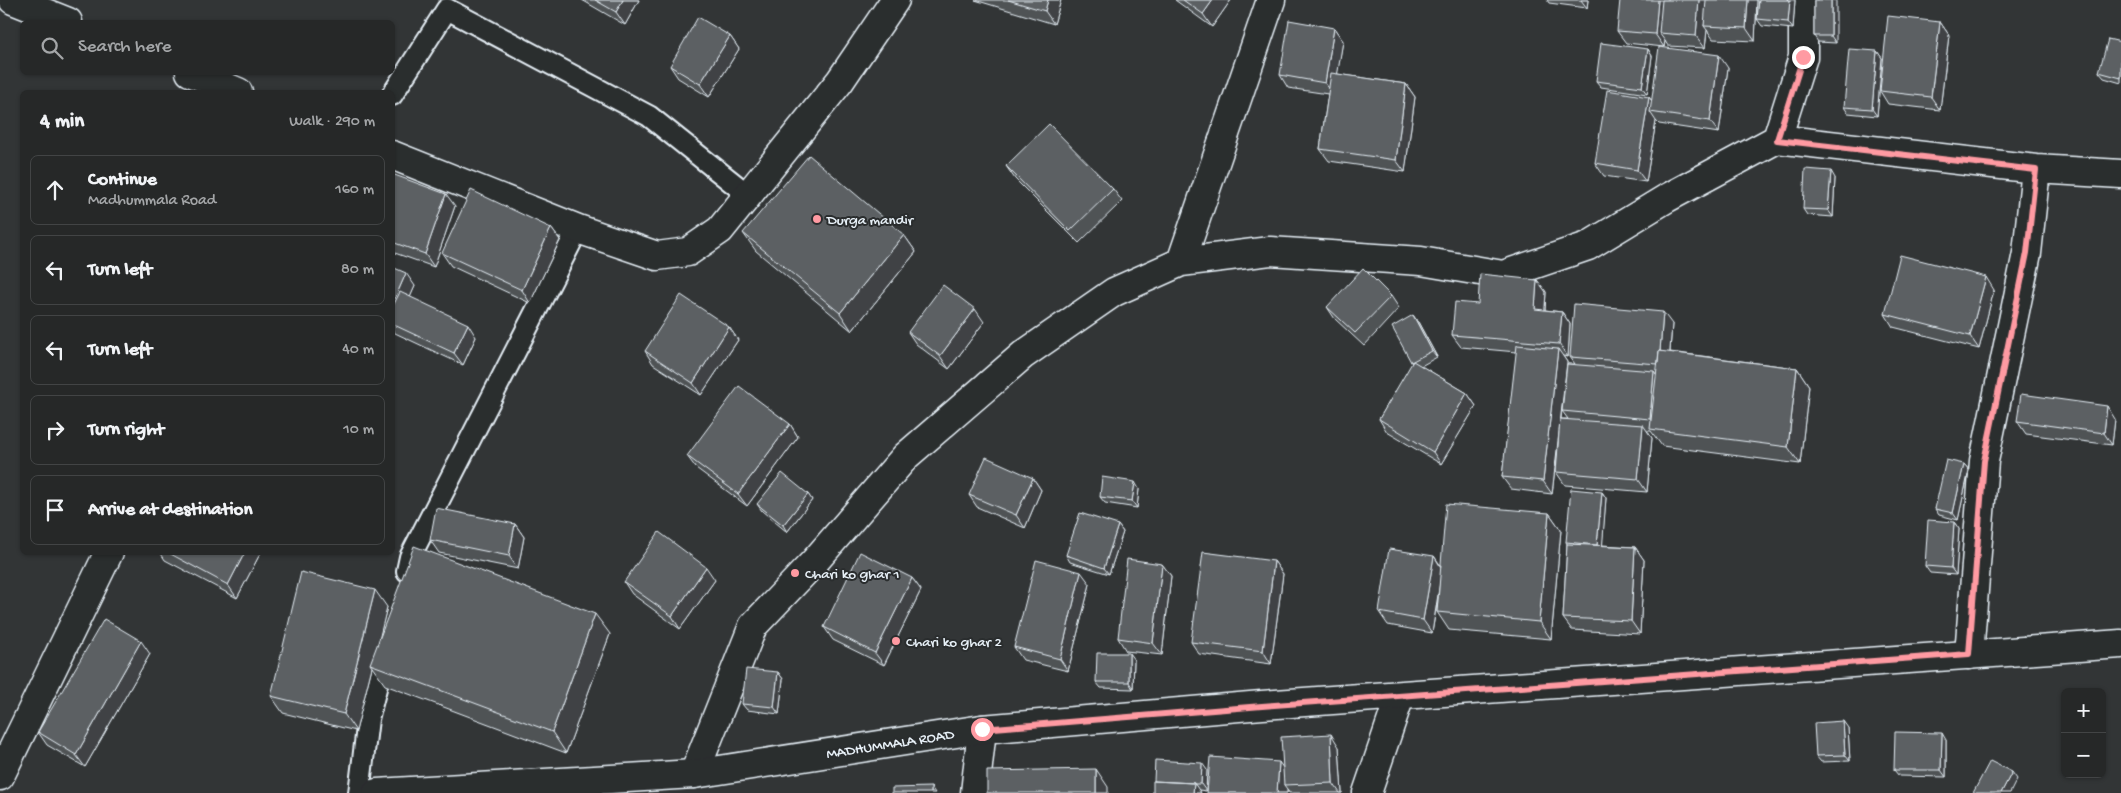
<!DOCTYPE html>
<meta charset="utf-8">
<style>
body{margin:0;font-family:"Gochi Hand",sans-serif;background:#2e3030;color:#f1f3f6}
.controls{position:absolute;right:15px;bottom:15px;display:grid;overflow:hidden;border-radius:8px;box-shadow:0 1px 4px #0004}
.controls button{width:45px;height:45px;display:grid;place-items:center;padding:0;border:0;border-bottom:1px solid #424445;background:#262828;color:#f1f3f6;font:25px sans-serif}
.stop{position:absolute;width:15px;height:15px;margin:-11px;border:4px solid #ff9aa2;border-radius:50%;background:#fff}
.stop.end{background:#ff9aa2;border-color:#fff;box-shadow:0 1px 5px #0008}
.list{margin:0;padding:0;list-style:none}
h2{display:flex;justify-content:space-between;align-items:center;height:65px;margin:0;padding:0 20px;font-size:21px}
h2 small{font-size:16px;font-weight:400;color:#a4a6a8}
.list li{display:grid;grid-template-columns:32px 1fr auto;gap:15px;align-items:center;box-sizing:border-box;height:70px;margin:0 10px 10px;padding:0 10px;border:1px solid #424445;border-radius:8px}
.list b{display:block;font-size:19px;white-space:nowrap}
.list p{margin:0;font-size:16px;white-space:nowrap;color:#a4a6a8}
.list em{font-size:16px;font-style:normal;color:#a4a6a8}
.icon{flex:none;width:28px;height:28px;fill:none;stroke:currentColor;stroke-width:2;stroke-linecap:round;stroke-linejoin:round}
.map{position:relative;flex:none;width:2121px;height:793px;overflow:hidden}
.search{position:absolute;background:#262828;box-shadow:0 1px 4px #0004;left:20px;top:20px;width:375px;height:55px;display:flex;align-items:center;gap:12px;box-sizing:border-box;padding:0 18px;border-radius:8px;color:#a4a6a8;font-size:19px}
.panel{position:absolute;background:#262828;box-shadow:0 1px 4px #0004;left:20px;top:90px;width:375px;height:465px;border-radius:8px}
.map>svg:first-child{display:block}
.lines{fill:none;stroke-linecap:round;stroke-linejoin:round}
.lane-casing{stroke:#e8f1f8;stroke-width:24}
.street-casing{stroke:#e8f1f8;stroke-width:31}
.secondary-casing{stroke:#e8f1f8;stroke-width:31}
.lane{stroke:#2a2d2e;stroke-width:20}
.street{stroke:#2a2d2e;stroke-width:28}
.secondary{stroke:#2a2d2e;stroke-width:28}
.wall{fill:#4f5355;stroke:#e8f1f8;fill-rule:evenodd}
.shaded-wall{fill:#404345;stroke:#e8f1f8}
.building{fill:#5c6063;stroke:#e8f1f8}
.route{stroke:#ff9aa2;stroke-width:6}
.poi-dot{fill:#ff9aa2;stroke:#2a2d2e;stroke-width:2}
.labels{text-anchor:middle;stroke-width:4;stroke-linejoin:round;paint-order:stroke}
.poi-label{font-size:15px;fill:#e8f1f8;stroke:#2a2d2e;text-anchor:start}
.street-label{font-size:15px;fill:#e8f1f8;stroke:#2a2d2e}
</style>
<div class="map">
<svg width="2121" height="793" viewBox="0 0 2121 793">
<rect width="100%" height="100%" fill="#323536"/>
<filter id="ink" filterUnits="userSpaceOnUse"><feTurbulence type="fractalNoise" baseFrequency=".02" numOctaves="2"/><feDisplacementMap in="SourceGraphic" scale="10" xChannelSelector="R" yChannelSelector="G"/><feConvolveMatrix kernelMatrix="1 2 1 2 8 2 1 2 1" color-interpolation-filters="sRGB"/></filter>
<g filter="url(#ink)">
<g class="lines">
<defs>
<path id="lane" d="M392,95L447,9L649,116L748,195
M407,571L410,557L578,229
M359,793L368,719L386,650"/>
<path id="street" d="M13,0L68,22
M190,72L238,92
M1777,139L2036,169L2121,174
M392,155L578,229L657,256L688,252L720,230L840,81L895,0
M1181,262L1271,0
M1969,655L1984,461L2027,253L2036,169
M694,774L753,626L815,561L906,456L1023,355L1114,292L1181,262L1270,251L1421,261L1503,275L1588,246L1667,198L1777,139L1803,57V0
M0,776L109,552
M975,793L982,729
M1367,793L1400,696"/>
<path id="secondary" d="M377,793L694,774L982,729L1262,705L2121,644"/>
</defs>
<!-- lane casing -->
<use href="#lane" class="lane-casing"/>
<!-- street casing -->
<use href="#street" class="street-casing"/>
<!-- secondary casing -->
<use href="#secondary" class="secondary-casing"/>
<!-- lane -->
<use href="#lane" class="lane"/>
<!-- street -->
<use href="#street" class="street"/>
<!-- secondary -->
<use href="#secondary" class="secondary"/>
</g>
<!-- wall -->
<path class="wall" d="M582,0H639L625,25Z
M975,0H1061L1054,24Z
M1175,0H1231L1212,27Z
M1547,0H1588L1587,8L1549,3Z
M1757,0L1755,41L1713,39L1707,30L1705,48L1668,46L1665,41L1664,47L1626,43L1617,31Z
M1759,0H1795L1793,29L1762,26L1757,19Z
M1814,0L1836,43L1818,42L1814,36Z
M1940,22L1949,35L1940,110L1888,104L1880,91Z
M1334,28L1343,41L1337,74L1406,84L1415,97L1405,172L1329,161L1320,149L1328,94L1288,88L1280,75Z
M730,36L739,49L709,97L678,78L670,66Z
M2121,42V83L2104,78L2099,72Z
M1648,49L1652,56L1647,94L1601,87L1596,81Z
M1877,51L1882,58L1877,116L1848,113L1844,107Z
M1728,68L1719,133L1659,124L1656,121L1646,182L1604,176L1595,163L1649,97L1651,100Z
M1006,166L1113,189L1122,201L1079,243L1015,179Z
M392,174L455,206L434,267L392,252Z
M1835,178L1833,217L1807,215L1803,209Z
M551,228L560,240L530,303L451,266L442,253Z
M743,233L904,235L916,252L852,331L756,251Z
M392,267L415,286L410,297L476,337L463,365L395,333L392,329Z
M1537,280L1546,292L1545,310L1562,312L1570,324L1568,357L1563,356L1567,362V364H1575L1570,357L1672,324L1670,352L1797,368L1809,386L1800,464L1662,446L1651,431H1647L1652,438L1647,492L1565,485L1556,472L1560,426L1552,494L1511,489L1502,477L1517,352L1461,347L1452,335L1478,304ZM1565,377L1562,411L1568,419H1561Z
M1994,290L1979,349L1893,327L1885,314Z
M1391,296L1399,308L1364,346L1335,319L1327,307Z
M984,322L949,369L916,344L908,332Z
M1418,322L1437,357L1421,366L1467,393L1476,406L1441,464L1387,432L1379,419L1412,364L1411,362Z
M729,327L738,340L701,395L653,364L645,351Z
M2115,419L2112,445L2026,434L2017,421Z
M790,424L798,437L747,506L696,468L687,456Z
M1964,464L1969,470L1958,520L1939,515L1935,509Z
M1033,478L1041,490L1025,528L977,507L969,495Z
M1139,489L1137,508L1105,503L1100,497Z
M1602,492L1606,498L1602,545L1635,547L1644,560L1640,634L1572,630L1563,618L1567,544L1566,542Z
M808,494L812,500L787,532L762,511L757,504Z
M1549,513L1561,530L1551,639L1449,630L1437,612L1438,597L1432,633L1388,625L1379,612L1434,556L1441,566Z
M1954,522L1959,529L1956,575L1930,573L1925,566Z
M515,524L524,537L518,569L439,553L430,540Z
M1118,525L1123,532L1109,574L1070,562L1066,555Z
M160,552H261L237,598L165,560Z
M1274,561L1283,574L1271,664L1199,654L1191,642Z
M1162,564L1171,576L1162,655L1126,651L1118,638Z
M912,578L921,590L884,665L833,640L824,627Z
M715,580L680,629L632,594L624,582Z
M1090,584L1068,671L1023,660L1014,647Z
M387,607L378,643L610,634L566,753L385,685L372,667L356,731L283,713L271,696Z
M150,654L85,767L47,745L38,732Z
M1134,660L1133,689L1101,688L1096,682Z
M778,672L783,679L779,714L747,710L742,704Z
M1848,728L1850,761L1821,762L1816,756Z
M1946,740V777L1899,776L1894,770Z
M1339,747L1342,793H1289L1287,789V793H1207L1283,768Z
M1207,770L1206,791L1199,790L1201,793H1153Z"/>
<!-- shaded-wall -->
<path class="shaded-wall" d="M623,0H639L625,25L616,12Z
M1048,0H1061L1054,24L1045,11Z
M1213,0H1231L1212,27L1203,14Z
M1581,0H1588L1587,8Z
M1658,0H1668L1659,33L1665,41L1664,47L1655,34Z
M1699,0H1709L1704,26L1707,30L1705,48L1696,36Z
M1748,0H1757L1755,41L1746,28Z
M1790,0H1795L1793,29L1788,22Z
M1831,0H1836V43L1831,36Z
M1940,22L1949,35L1940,110L1931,97Z
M1334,28L1343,41L1334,95L1325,83Z
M730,36L739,49L709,97L700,84Z
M1648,49L1652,56L1647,94L1642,87Z
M1877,51L1882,58L1877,116L1872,109Z
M1719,55L1728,68L1719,133L1710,121Z
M1406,84L1415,97L1405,172L1396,160Z
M1649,97L1658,110L1650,112L1656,121L1646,182L1637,170Z
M1831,171L1835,178L1833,217L1828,210Z
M446,194L455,206L434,267L425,254Z
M551,228L560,240L530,303L522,290Z
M904,235L916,252L852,331L840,313Z
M406,273L415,286L402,316L393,303Z
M1986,277L1994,290L1979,349L1970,336Z
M1537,280L1546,292L1544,322L1535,309Z
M975,309L984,322L949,369L940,356Z
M1562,312L1570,324L1568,357L1559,344Z
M1663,312L1672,324L1668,376L1659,364Z
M1413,315L1418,322L1437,357L1432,351Z
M468,324L476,337L463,365L454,353Z
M729,327L738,340L701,395L693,383Z
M1558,349L1567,362L1552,494L1543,481Z
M1797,368L1809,386L1800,464L1788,447Z
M1654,371L1663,384L1657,430L1650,419Z
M1467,393L1476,406L1441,464L1433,452Z
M2107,406L2115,419L2112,445L2104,433Z
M790,424L798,437L747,506L738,494Z
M1643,425L1652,438L1647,492L1638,479Z
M1964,464L1969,470L1958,520L1953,513Z
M1033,478L1041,490L1025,528L1016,515Z
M1135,482L1139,489L1137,508L1132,501Z
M1602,492L1606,498L1602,552L1597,545Z
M808,494L812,500L787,532L783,525Z
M1549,513L1561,530L1551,639L1539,622Z
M1954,522L1959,529L1956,575L1951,568Z
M515,524L524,537L518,569L509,556Z
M1118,525L1123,532L1109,574L1104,568Z
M1635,547L1644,560L1640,634L1631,621Z
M245,552H261L237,598L228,585Z
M1434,556L1442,569L1432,633L1423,620Z
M1274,561L1283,574L1271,664L1263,651Z
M1162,564L1171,576L1162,655L1153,643Z
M706,567L715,580L680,629L672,616Z
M1081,572L1090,584L1068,671L1060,659Z
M912,578L921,590L884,665L875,653Z
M375,590L387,607L373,665L370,664L372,667L356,731L344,714Z
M595,614L610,634L566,753L552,732Z
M141,641L150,654L85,767L76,755Z
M1129,653L1134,660L1133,689L1129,682Z
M778,672L783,679L779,714L774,707Z
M1843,721L1848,728L1850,761L1845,755Z
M1942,733L1946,740V777L1941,770Z
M1331,734L1339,747L1342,793H1340L1333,783Z
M1279,762L1288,775L1284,785L1287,789V793H1277Z
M1202,763L1207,770L1206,791L1201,784Z
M1096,769L1108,787V793H1096Z
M2012,772L2017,779L2010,793H2001Z
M1194,783L1201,793H1193Z
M931,787L935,793H931Z"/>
<!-- building -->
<path class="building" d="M595,0H623L616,12Z
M1008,0H1048L1045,11Z
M1183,0H1213L1203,14Z
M1620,0H1658L1655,34L1617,31Z
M1662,0H1699L1696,36L1659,33Z
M1706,0H1748L1746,28L1704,26Z
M1759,0H1790L1788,22L1757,19Z
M1814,0H1831V36H1814Z
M1888,16L1940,22L1931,97L1880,91Z
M698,17L730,36L700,84L670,66Z
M1289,20L1334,28L1325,83L1280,75Z
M2108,39L2121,42V78L2099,72Z
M1601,43L1648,49L1642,87L1596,81Z
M1659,47L1719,55L1710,121L1650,112Z
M1849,49L1877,51L1872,109L1844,107Z
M1331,73L1406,84L1396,160L1320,149Z
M1607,90L1649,97L1637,170L1595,163Z
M1049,124L1113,189L1070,231L1006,166Z
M809,155L904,235L840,313L743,233Z
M1805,169L1831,171L1828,210L1803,209Z
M392,174L446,194L425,254L392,242Z
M471,190L551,228L522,290L442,253Z
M1900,255L1986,277L1970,336L1885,314Z
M392,267L406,273L393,303H392Z
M1363,268L1391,296L1355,333L1327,307Z
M1480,274L1537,280L1535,309L1562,312L1559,344L1452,335L1455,302L1478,304Z
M943,285L975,309L940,356L908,332Z
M400,292L468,324L454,353L392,324V308Z
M681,295L729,327L693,383L645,351Z
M1574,304L1663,312L1660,351H1659L1658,364L1570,357Z
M1413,315L1432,351L1411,362L1392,327Z
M1517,345L1558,349L1543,481L1502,477Z
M1659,351L1797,368L1788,447L1650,429Z
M1413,361L1467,393L1433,452L1379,419Z
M1567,364L1654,371L1650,419L1562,411Z
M739,386L790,424L738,494L687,456Z
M2021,394L2107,406L2104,433L2017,421Z
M1560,419L1643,425L1638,479L1556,472Z
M986,457L1033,478L1016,515L969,495Z
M1946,460L1964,464L1953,513L1935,509Z
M782,473L808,494L783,525L757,504Z
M1102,477L1135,482L1132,501L1100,497Z
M1571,489L1602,492L1597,545L1566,542Z
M1446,504L1549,513L1539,622L1437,612Z
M436,508L515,524L509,556L430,540Z
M1080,513L1118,525L1104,568L1066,555Z
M1928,520L1954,522L1951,568L1925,566Z
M659,532L706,567L672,616L624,582Z
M1567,544L1635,547L1631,621L1563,618Z
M414,546L595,614L552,732L370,664Z
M1389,549L1434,556L1423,620L1379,612Z
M167,552H245L228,585Z
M860,552L912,578L875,653L824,627Z
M1203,552L1274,561L1263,651L1191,642Z
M1127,559L1162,564L1153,643L1118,638Z
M1036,560L1081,572L1060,659L1014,647Z
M301,572L375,590L344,714L271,696Z
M104,619L141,641L76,755L38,732Z
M1097,653H1129V682H1096Z
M746,669L778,672L774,707L742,704Z
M1843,721L1845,755L1816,756L1814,723Z
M1895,732L1942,733L1941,770H1894Z
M1331,734L1333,783L1284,785L1281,737Z
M1210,757L1279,762L1277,793H1207Z
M1155,760L1202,763L1201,784H1194V783L1154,781Z
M1990,761L2012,772L2001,793H1973Z
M1096,769V793H987V771Z
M1153,781L1194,783L1193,793H1153Z
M931,787V793H892V788Z"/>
</g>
<g class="lines" filter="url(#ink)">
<!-- route -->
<path class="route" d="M982,729L1262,706L1969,654L1984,461L2027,253L2036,170L1777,140L1803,57"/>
</g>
<!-- markers -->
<g class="poi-dot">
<circle cx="817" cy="219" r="5"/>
<circle cx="795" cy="573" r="5"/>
<circle cx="896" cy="641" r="5"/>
</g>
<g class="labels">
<!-- poi labels -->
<g class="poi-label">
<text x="827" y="224">Durga mandir</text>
<text x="805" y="578">Chari ko ghar 1</text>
<text x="906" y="646">Chari ko ghar 2</text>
</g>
<!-- street labels -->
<g class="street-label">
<text transform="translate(890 743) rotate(-9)" y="5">MADHUMMALA ROAD</text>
</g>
</g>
</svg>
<div class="controls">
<button>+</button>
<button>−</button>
</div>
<div class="stop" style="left:982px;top:729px"></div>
<div class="stop end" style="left:1803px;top:57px"></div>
<div class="search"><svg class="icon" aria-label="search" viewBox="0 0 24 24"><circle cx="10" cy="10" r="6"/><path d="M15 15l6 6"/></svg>Search here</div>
<section class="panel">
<h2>4 min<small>Walk · 290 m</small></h2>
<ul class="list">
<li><svg class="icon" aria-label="ahead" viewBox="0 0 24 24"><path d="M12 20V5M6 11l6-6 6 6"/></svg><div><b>Continue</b><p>Madhummala Road</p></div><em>160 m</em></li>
<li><svg class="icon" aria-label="left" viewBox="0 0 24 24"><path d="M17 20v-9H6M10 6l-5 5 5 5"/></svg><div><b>Turn left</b></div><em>80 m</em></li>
<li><svg class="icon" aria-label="left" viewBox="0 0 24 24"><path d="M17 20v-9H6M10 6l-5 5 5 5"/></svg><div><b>Turn left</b></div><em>40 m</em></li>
<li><svg class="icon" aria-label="right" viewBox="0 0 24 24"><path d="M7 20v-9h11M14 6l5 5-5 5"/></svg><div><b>Turn right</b></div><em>10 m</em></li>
<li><svg class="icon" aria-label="arrive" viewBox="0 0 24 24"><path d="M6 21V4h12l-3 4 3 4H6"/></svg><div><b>Arrive at destination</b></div></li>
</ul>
</section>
</div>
